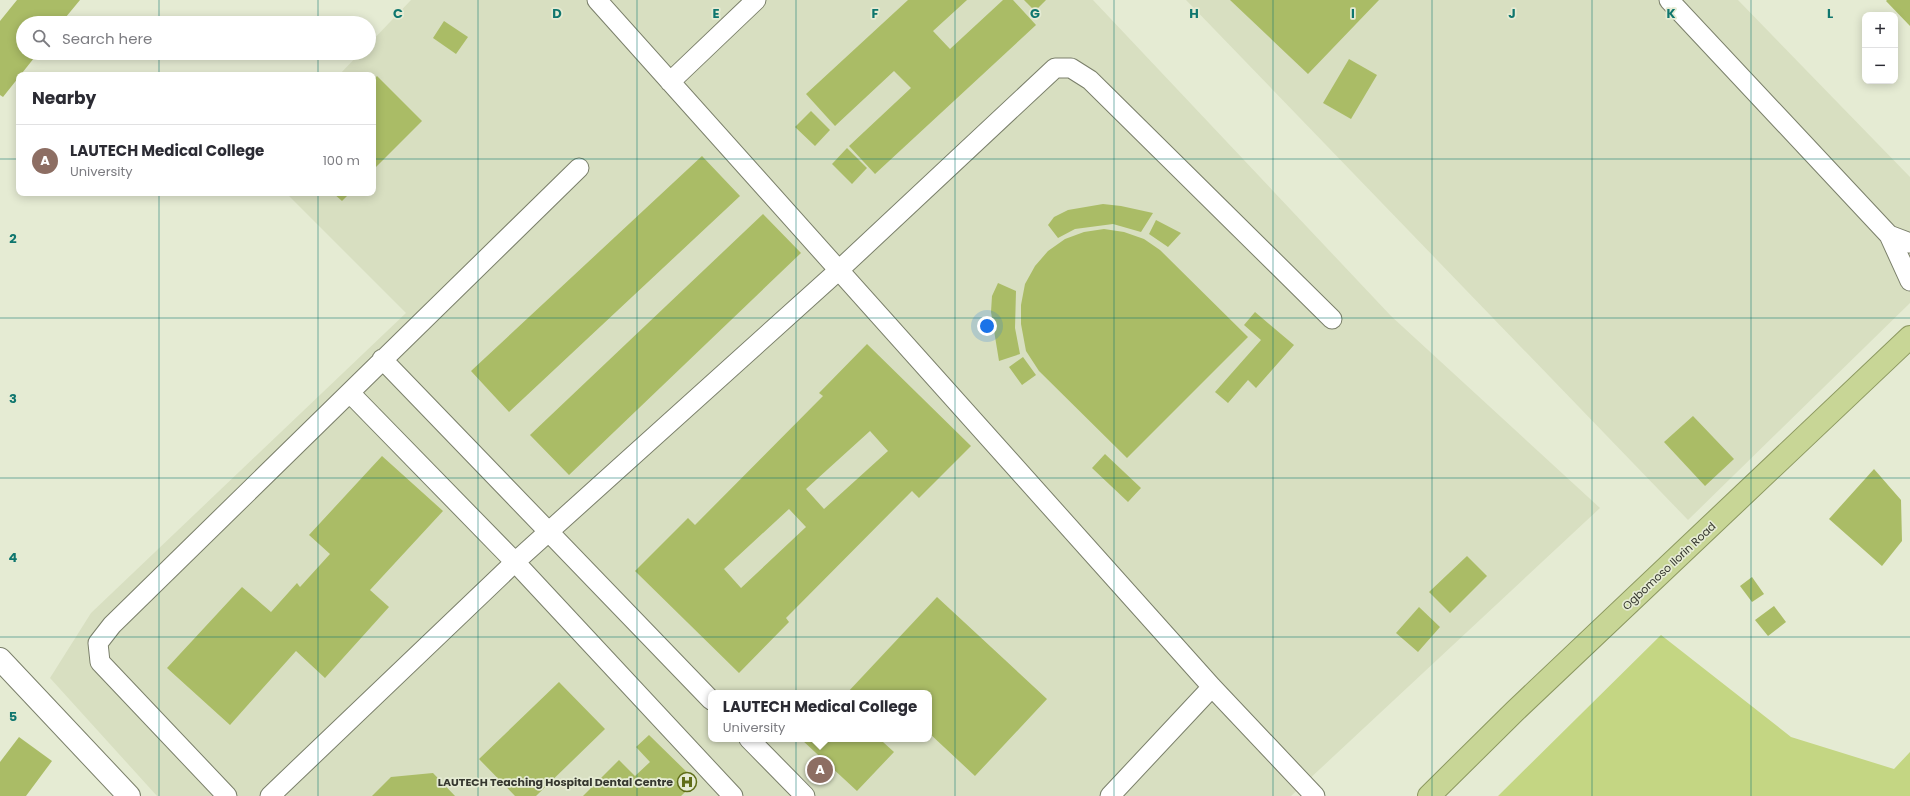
<!DOCTYPE html>
<meta charset="utf-8">
<style>
body{margin:0;font-family:Poppins,sans-serif;background:#f7f7f7;color:#2b2b33}
.controls{position:absolute;right:12px;top:12px;display:grid;overflow:hidden;border-radius:8px;box-shadow:0 2px 10px #0003}
.controls button{width:36px;height:36px;display:grid;place-items:center;padding:0;border:0;border-bottom:1px solid #e1e1e2;background:#fff;color:#2b2b33;font:20px sans-serif}
.you{position:absolute;left:987px;top:326px;width:14px;height:14px;margin:-10px;border:3px solid #fff;border-radius:50%;background:#1a73e8;box-shadow:0 0 0 6px #1a73e833}
.badge{display:grid;place-items:center;width:26px;height:26px;border-radius:50%;background:#ea580c;color:#fff;font-size:13px;font-weight:700}
.pin{position:absolute;translate:-50% -50%;border:2px solid #fff;box-shadow:0 1px 4px #0006}
.popup{position:absolute;left:708px;top:690px;width:224px;height:52px;box-sizing:border-box;display:grid;place-content:center;border-radius:8px;background:#fff;filter:drop-shadow(0 1px 3px #0005);font-size:13px;white-space:nowrap;color:#7c7c81}
.popup b{font-size:15px;color:#2b2b33}
.popup::after{content:'';position:absolute;left:50%;top:100%;margin-left:-8px;border:8px solid transparent;border-top-color:#fff}
.list{margin:0;padding:0;list-style:none}
h2{display:flex;justify-content:space-between;align-items:center;height:52px;margin:0;padding:0 16px;font-size:17px}
h2 small{font-size:13px;font-weight:400;color:#7c7c81}
.list li{display:grid;grid-template-columns:26px 1fr auto;gap:12px;align-items:center;box-sizing:border-box;height:72px;padding:0 16px;border-top:1px solid #e1e1e2}
.list b{display:block;font-size:15px;white-space:nowrap}
.list p{margin:0;font-size:13px;white-space:nowrap;color:#7c7c81}
.list em{font-size:13px;font-style:normal;color:#7c7c81}
.icon{flex:none;width:22px;height:22px;fill:none;stroke:currentColor;stroke-width:2;stroke-linecap:round;stroke-linejoin:round}
.map{position:relative;flex:none;width:1910px;height:796px;overflow:hidden}
.search{position:absolute;background:#fff;box-shadow:0 2px 10px #0003;left:16px;top:16px;width:360px;height:44px;display:flex;align-items:center;gap:10px;box-sizing:border-box;padding:0 14px;border-radius:22px;color:#7c7c81;font-size:15px}
.panel{position:absolute;background:#fff;box-shadow:0 2px 10px #0003;left:16px;top:72px;width:360px;height:124px;border-radius:8px}
.map>svg:first-child{display:block}
.built{fill:#d8dfc1;fill-rule:evenodd}
.green{fill:#c4d683}
.building{fill:#aabc66;fill-rule:evenodd}
.lines{fill:none;stroke-linecap:round;stroke-linejoin:round}
.service-casing{stroke:#7a7f6a;stroke-width:21}
.minor-casing{stroke:#7a7f6a;stroke-width:24}
.trunk-casing{stroke:#8c9860;stroke-width:24}
.service{stroke:#fff;stroke-width:19}
.minor{stroke:#fff;stroke-width:22}
.trunk{stroke:#c8d696;stroke-width:22}
.grid{fill:none;stroke:#0f766e;stroke-width:1;stroke-opacity:0.55}
.labels{text-anchor:middle;stroke-width:3.5;stroke-linejoin:round;paint-order:stroke}
.street-label{font-size:11px;fill:#36382f;stroke:#e5ebd3}
.poi-label{font-size:11px;font-weight:bold;fill:#36382f;stroke:#e5ebd3;text-anchor:end}
.grid-label{font-size:13px;text-anchor:middle;font-weight:bold;fill:#0f766e;stroke:#e5ebd3;stroke-width:3.5;stroke-linejoin:round;paint-order:stroke}
</style>
<div class="map">
<svg width="1910" height="796" viewBox="0 0 1910 796">
<rect width="100%" height="100%" fill="#e5ebd3"/>
<!-- built -->
<path class="built" d="M411,0H1093L1391,316L1600,508L1291,796H157L50,678L91,613L406,313L286,193H373V75H339L360,53H369V44ZM711,693H929V739H711Z
M1186,0H1738L1910,177V303L1688,520Z"/>
<!-- green -->
<path class="green" d="M1661,635L1791,737L1894,769L1910,752V796H1498Z"/>
<!-- building -->
<path class="building" d="M17,0H80L61,23H23V53H38L3,97L0,95V21Z
M908,0H967L933,31L950,49L1003,0H1013L1036,25L875,174L849,146L911,88L894,71L835,126L806,94Z
M1024,0H1046L1035,11Z
M1230,0H1379L1308,74Z
M1887,0H1910V26L1886,1Z
M444,21L468,37L456,54L433,38Z
M1349,59L1377,75L1351,119L1323,103Z
M377,76L422,121L373,170V80Z
M811,111L830,130L815,146L795,127Z
M847,148L867,168L852,184L832,164Z
M702,156L740,196L509,412L471,371Z
M333,193H350L342,201Z
M1103,204L1121,206L1153,213L1141,232L1113,224L1075,229L1058,238L1048,225L1054,217L1068,210Z
M763,214L801,253L569,475L530,435Z
M1156,220L1181,233L1168,247L1149,234Z
M1104,229L1124,232L1144,239L1160,250L1248,337L1127,458L1039,371L1026,351L1021,324V305L1025,284L1035,266L1048,251L1065,239L1084,232Z
M998,283L1016,291L1015,328L1020,354L999,361L991,312L992,296Z
M1255,312L1294,345L1256,388L1248,380L1228,403L1215,392L1261,340L1244,325Z
M867,344L971,446L919,498L912,491L786,618L789,622L739,673L635,571L688,518L695,525L823,396L819,393ZM870,431L888,451L824,509L806,489ZM789,509L806,527L741,588L724,569Z
M1023,357L1036,375L1022,385L1009,367Z
M1693,416L1734,459L1705,486L1664,442Z
M1105,454L1141,488L1128,502L1092,468Z
M382,456L443,511L370,590L389,607L325,678L296,651L230,725L167,668L242,587L271,612L297,583L300,587L330,554L309,535Z
M1874,469L1901,500L1902,541L1882,566L1829,519Z
M1467,556L1487,576L1450,613L1429,592Z
M1752,577L1764,594L1752,602L1740,586Z
M937,597L1047,699L975,776L929,733V693H847Z
M1774,606L1786,622L1768,636L1755,620Z
M1419,607L1440,627L1418,652L1396,633Z
M559,682L605,729L536,796H515L479,759Z
M649,735L696,781L681,796H583L619,760L635,776L650,762L636,747Z
M19,737L52,761L26,796H0V762Z
M804,739H886L883,742L894,752L857,791L802,740Z
M433,773L455,796H372L391,777Z"/>
<g class="lines">
<defs>
<path id="service" d="M597,0L1212,687L1315,796
M1669,0L1889,235L1910,281
M670,82L756,0
M1889,235L1910,243
M382,359L711,700
M350,393L515,562L733,796
M749,739L805,796
M227,796L100,662L98,643L112,625L579,168
M270,796L515,562L839,270L1055,68H1071L1090,80L1332,319
M1110,796L1212,687"/>
<path id="minor" d="M0,659L129,796"/>
<path id="trunk" d="M1429,796L1515,711L1910,337"/>
</defs>
<!-- service casing -->
<use href="#service" class="service-casing"/>
<!-- minor casing -->
<use href="#minor" class="minor-casing"/>
<!-- trunk casing -->
<use href="#trunk" class="trunk-casing"/>
<!-- service -->
<use href="#service" class="service"/>
<!-- minor -->
<use href="#minor" class="minor"/>
<!-- trunk -->
<use href="#trunk" class="trunk"/>
</g>
<!-- grid -->
<path class="grid" d="M159,0V23M318,0V23M478,0V796M637,0V796M796,0V796M955,0V796M1114,0V796M1273,0V796M1432,0V796M1592,0V796M1751,0V796M159,53V75M318,53V75M0,159H19M373,159H1910M159,193V796M318,193V796M0,318H1910M0,478H1910M0,637H1910"/>
<!-- icons -->
<defs>
<symbol id="hospital-ring" viewBox="-11 -11 22 22"><circle r="9.5" fill="#e5ebd3" stroke="#5f6d18" stroke-width="1.5"/><path d="M-5-5h3v3.5h4V-5h3V5h-3V1.5h-4V5h-3Z" fill="#5f6d18"/></symbol>
</defs>
<g fill-rule="evenodd">
<use href="#hospital-ring" x="676" y="771" width="22" height="22"/>
</g>
<g class="labels">
<!-- street labels -->
<g class="street-label">
<text transform="translate(1669 566) rotate(-43)" y="4">Ogbomoso Ilorin Road</text>
</g>
<!-- poi labels -->
<g class="poi-label">
<text x="673" y="786">LAUTECH Teaching Hospital Dental Centre</text>
</g>
</g>
<g class="grid-label">
<text x="398" y="18">C</text>
<text x="557" y="18">D</text>
<text x="716" y="18">E</text>
<text x="875" y="18">F</text>
<text x="1035" y="18">G</text>
<text x="1194" y="18">H</text>
<text x="1353" y="18">I</text>
<text x="1512" y="18">J</text>
<text x="1671" y="18">K</text>
<text x="1830" y="18">L</text>
<text x="13" y="243">2</text>
<text x="13" y="403">3</text>
<text x="13" y="562">4</text>
<text x="13" y="721">5</text>
</g>
</svg>
<div class="controls">
<button>+</button>
<button>−</button>
</div>
<div class="you"></div>
<div class="pin badge" style="left:820px;top:770px;background:#8d6e63">A</div>
<div class="popup"><b>LAUTECH Medical College</b>University</div>
<div class="search"><svg class="icon" aria-label="search" viewBox="0 0 24 24"><circle cx="10" cy="10" r="6"/><path d="M15 15l6 6"/></svg>Search here</div>
<section class="panel">
<h2>Nearby<small></small></h2>
<ul class="list">
<li><span class="badge" style="background:#8d6e63">A</span><div><b>LAUTECH Medical College</b><p>University</p></div><em>100 m</em></li>
</ul>
</section>
</div>
